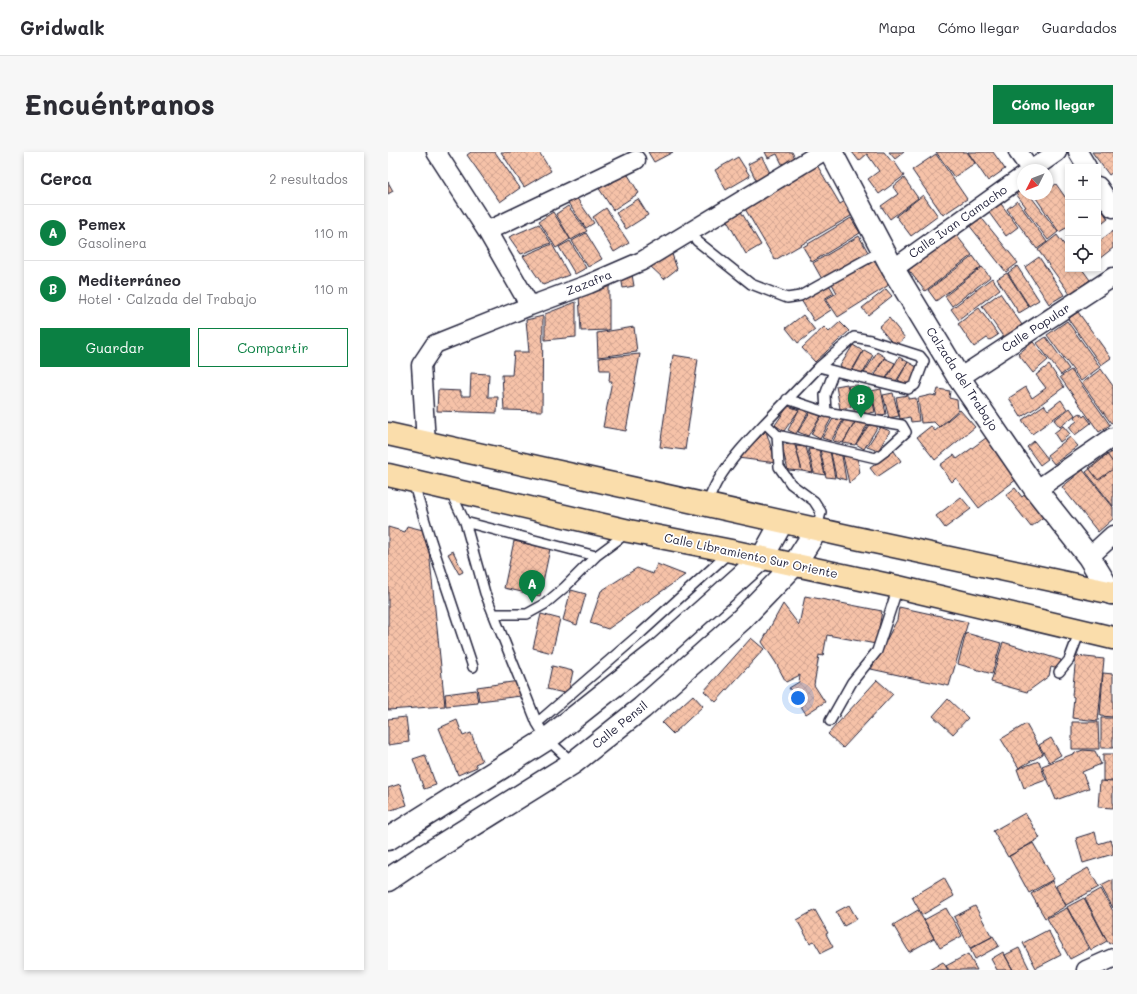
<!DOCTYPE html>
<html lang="es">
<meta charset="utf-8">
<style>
body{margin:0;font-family:Mali,sans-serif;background:#f7f7f7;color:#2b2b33}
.controls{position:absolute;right:12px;top:12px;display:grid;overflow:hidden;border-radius:0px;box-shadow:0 2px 6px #0003}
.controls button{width:36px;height:36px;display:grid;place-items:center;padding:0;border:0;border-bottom:1px solid #e1e1e2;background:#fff;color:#2b2b33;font:20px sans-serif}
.compass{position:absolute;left:629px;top:12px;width:36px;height:36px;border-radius:50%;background:#fff;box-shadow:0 2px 6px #0003;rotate:228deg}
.you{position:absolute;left:410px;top:546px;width:14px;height:14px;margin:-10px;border:3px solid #fff;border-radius:50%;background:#1a73e8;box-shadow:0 0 0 6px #1a73e833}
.badge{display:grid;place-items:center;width:26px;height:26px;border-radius:50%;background:#0b8043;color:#fff;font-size:13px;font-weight:700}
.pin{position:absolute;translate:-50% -33px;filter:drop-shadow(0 1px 2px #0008)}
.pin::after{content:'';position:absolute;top:21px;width:14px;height:12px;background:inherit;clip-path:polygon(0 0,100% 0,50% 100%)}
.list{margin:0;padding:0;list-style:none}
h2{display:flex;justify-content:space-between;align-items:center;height:52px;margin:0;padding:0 16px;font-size:17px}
h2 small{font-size:13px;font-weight:400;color:#7c7c81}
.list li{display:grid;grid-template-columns:26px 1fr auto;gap:12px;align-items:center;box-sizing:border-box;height:56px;padding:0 16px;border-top:1px solid #e1e1e2}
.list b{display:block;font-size:15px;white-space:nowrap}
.list p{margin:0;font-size:13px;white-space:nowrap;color:#7c7c81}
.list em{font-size:13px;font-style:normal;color:#7c7c81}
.actions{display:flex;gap:8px;padding:12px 16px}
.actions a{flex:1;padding:9px 0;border:1px solid #0b8043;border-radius:0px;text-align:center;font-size:14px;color:#0b8043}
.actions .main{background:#0b8043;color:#fff}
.icon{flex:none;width:22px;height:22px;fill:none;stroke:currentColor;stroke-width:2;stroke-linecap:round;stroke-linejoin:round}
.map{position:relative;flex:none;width:725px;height:818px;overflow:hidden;border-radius:0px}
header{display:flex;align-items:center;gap:24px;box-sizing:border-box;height:56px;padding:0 20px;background:#fff;border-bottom:1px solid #e1e1e2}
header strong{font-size:19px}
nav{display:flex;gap:22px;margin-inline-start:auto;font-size:14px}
.intro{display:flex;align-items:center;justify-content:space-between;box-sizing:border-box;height:96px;padding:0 24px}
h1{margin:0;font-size:28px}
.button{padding:10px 18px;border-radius:0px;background:#0b8043;color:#fff;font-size:14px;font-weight:700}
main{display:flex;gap:24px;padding:0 24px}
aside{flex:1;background:#fff;border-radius:0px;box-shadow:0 2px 6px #0003}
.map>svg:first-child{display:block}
.building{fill:url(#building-cross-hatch);stroke:#22223b}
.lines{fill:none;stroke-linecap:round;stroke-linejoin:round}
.lane-casing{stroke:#22223b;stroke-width:12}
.street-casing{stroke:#22223b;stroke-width:21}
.secondary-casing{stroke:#22223b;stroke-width:25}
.primary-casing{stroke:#22223b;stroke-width:25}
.lane{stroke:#fff;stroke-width:9}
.street{stroke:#fff;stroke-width:18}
.secondary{stroke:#fff;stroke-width:22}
.primary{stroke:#faddab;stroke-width:22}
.labels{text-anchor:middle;stroke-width:3.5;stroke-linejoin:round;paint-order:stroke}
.street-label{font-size:12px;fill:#22223b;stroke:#fff}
</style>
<header>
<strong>Gridwalk</strong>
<nav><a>Mapa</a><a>Cómo llegar</a><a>Guardados</a></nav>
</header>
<div class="intro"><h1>Encuéntranos</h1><a class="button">Cómo llegar</a></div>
<main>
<aside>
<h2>Cerca<small>2 resultados</small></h2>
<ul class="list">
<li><span class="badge">A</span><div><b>Pemex</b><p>Gasolinera</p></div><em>110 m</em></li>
<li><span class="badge">B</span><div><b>Mediterráneo</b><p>Hotel · Calzada del Trabajo</p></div><em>110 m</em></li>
</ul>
<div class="actions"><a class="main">Guardar</a><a>Compartir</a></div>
</aside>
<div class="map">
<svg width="725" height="818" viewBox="0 0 725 818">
<defs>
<pattern id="building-cross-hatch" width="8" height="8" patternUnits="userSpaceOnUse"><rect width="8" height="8" fill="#f6c2a8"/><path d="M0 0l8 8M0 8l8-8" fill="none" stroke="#d3a692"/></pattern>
</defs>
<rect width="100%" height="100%" fill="#fff"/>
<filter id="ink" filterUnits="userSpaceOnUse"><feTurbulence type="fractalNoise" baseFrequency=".025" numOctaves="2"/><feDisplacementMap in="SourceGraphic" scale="8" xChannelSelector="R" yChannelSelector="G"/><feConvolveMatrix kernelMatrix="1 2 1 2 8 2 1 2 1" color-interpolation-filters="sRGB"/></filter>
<g filter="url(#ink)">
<!-- building -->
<path class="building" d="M83,0H107L132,36L112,50L79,3Z
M113,0H151L163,19L136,35Z
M260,0H285L266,10Z
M377,0H404L408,8L395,14L389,2L380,6Z
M464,0H496L504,10L506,9L516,24L491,42L480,27L491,19L479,2L471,9Z
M501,0H516L507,7Z
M548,0H579L587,11L566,25Z
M580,0H605L617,17L600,29Z
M704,0H725V20L721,23Z
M548,2L579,47L555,63L524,18Z
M350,5L362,24L338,38L327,18Z
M374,5L383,23L369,30L360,12Z
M429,13L452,52L460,47L468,61L387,108L356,55Z
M237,18L251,41L225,58L210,35Z
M516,26L530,46L502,67L493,54L510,42L505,35Z
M0,30L5,39L0,42Z
M668,32L680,49V75L671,80L648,46L654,42H659V39Z
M635,37V42H641L670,80L660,88L636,56L638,55L628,42Z
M535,43L550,64L523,84L508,64Z
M188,45L206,71L198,76L180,51Z
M250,47L260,63L238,77L228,61Z
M611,49L630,75L618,84L599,58Z
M629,49L659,90L649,97L619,57Z
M180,54L199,79L183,88L168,62Z
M712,55L720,67L710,75V57Z
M218,56L241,91L226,100L205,65Z
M352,58L373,93L358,102L338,67Z
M165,60L182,87L168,96L151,69Z
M592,64L630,111L618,120L581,73Z
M463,66L472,81L424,110L415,95Z
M151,72L163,91L133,102L121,85Z
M725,79V96L711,107L710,106V90Z
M566,80L584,103L537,139L519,116Z
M198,81L214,107L200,115L184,89Z
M669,83L680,98V117H694L702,128L682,142L650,98Z
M471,84L481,102L435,129L425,111Z
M182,89L198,116L187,122L171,95Z
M164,92L181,123L155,133L135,104Z
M284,102L289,117L276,127L262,114Z
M585,104L593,115L548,149L540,138Z
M651,105L676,143L661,152L637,115Z
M484,106L501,133L450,165L438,147L449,141L443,130Z
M629,114L651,148L641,154L620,121Z
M594,115L602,125L564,154L557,144Z
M619,121L641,155L631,161L609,127Z
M244,123L246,134L235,136L233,125Z
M604,126L612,137L571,168L563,157Z
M440,131L446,141L436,147L443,158L426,169L413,148Z
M221,132V178L193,179L191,142Z
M498,137L504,144L480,163L474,156Z
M612,141L634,173L616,186L594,154Z
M188,150V185L157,188V162Z
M591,156L610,183L602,188L599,186L586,195L570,172Z
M690,160L723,206L713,213L680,167Z
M415,163L427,178L410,191L398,176Z
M155,164L154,259L116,258L114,223H124L126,200H141L138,168Z
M501,166L517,186L507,194L491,175Z
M679,169L712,215L693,229L659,183Z
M452,170L461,179L427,210L414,196L436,175L441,180Z
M246,175L249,200L210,205L209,181Z
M658,185L681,217L673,223L649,191Z
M645,190L660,208L645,221L630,202Z
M465,193L475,199L463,220L452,214Z
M476,198L485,203L474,223L465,218Z
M489,200L497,205L483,226L476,221Z
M252,202L238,279L215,275L224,229H221L222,218H212L211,206Z
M285,203L310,207L297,298L272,295Z
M511,205L520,210L507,231L499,226Z
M496,206L507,211L497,228L487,223Z
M520,210L531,216L521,234L510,228Z
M661,213L676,235L649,255L633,265L621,246L638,235L644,246L658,236L648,223Z
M713,217L725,234V270L723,271L694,231Z
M683,218L722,273L711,280L672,225Z
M83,221L101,222L100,245H110L109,261L49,259L50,238L73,239V244H82Z
M459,232L463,255L452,257L448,234Z
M470,233L475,256L466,258L460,234Z
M482,236L487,260L477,262L472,237Z
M493,237L498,262L489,264L483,239Z
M550,237L562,239L561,246L569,248L570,258L551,275L546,270L533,271L530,246L543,243L548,244Z
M505,241L511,264L501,266L495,243Z
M520,243V247L528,246L531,269L523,270L522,265L512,267L508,245Z
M673,248L679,257L644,282L634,268L656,253L660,258Z
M400,254L411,258L396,279L387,273Z
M412,256L420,261L408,282L400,278Z
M682,256L687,263L672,275L666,268Z
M572,258L587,275L547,308L529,285L543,274L547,279Z
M422,260L433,264L420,284L410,280Z
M692,261L695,265L697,263L703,271L687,283L681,275L689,269L686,265Z
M434,263L444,265L432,287L423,282Z
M446,265L455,268L443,289L434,286Z
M456,268H468L455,291L445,289Z
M468,269L480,272L467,293L455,291Z
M481,273L490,274L476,297L468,292Z
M675,274L682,282L672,290L666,281Z
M492,275L502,279L490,299L479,295Z
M378,279L388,311L350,306Z
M602,283L633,324L591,356L568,326L564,330L552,313L566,303L569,307Z
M682,285L690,294L666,312L659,303Z
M646,289L660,307L652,313L639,295Z
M393,292L407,293L414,319L400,318Z
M408,294L418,295L425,321L414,319Z
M420,297L431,298L437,323L426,321Z
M432,297L442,299L447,326L438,325Z
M506,299L513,309L489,325L482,316Z
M723,300L725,303V354L698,320Z
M443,301L454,304L458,328L448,325Z
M719,302L725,311V317L710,328L701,316Z
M455,304L469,305L472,321L461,331Z
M695,318L725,355V367L710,380L674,335Z
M627,336L634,345L641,339L659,362L643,375L618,343Z
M573,345L583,357L557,376L548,364Z
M19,374L39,379L57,554L0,558V375L17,380Z
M126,389L162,397L152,444L116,436Z
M65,399L75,420L71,422L60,402Z
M269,412L297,423L220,477L202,471L213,439L249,416L265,422Z
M183,438L198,442L189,473L175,468Z
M417,444L494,459L488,492L439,483L435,504L431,503L426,533L437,550L418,562L401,536L411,530L412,523L398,530L388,511L374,490L395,452L411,473Z
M511,455L580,470L561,534L483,517L509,468Z
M153,462L172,467L164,501L145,496Z
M578,481L613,491L604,522L570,512Z
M363,486L376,497L328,550L316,539Z
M615,490L673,508L670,517L663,515L661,524L639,540L603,530Z
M688,504L716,507L710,569L684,566L686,545L684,544Z
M164,514L185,519L180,542L159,537Z
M715,521L725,522V565L712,564Z
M489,528L505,542L455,596L440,582Z
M131,529L133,544L91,549L89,535Z
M88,538L90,551L58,554L57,542Z
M305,543L315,554L285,582L274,571Z
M560,547L580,566L565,582L545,564Z
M18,565L21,590L0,593V567Z
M713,566H725V596H713Z
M69,568L75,584L83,581L94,609L87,612L89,615L70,623L51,576Z
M684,570H710L711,597H684Z
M638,572L655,602L631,616L613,587Z
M663,586L673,603L661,610L651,593Z
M695,598L707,599L713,612L694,620L701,636L668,648L654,614Z
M715,602H725V629H715Z
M37,603L48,633L36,637L25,607Z
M651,609L658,628L636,636L629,617Z
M712,629L725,630V656L710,655Z
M12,632L19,653L0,659V636Z
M637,661L652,686L620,705L605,679Z
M707,680L710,692L723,688L725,695V702L695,711L688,686Z
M645,691L666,727L641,741L621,704Z
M700,716L711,735L678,753L668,734Z
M556,726L566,744L534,763L524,745Z
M725,728V756L713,734Z
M664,729L678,754L657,766L643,742Z
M713,737L725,759V790L721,792L697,746Z
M696,746L719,789L703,798L679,755Z
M461,753L469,767L456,774L448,760Z
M587,754L604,785L582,796L566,765Z
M558,756L574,784L552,796L536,768Z
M679,756L701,797L682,807L659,766Z
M427,758L440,781L438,782L445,795L433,801L426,789L422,791L409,768Z
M530,758L546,786L521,800L505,773Z
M660,778L673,803L648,816L635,791Z
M605,784L611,794L587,807L582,797Z
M631,796L642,818H625L617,803Z
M615,800L625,818H609L603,807Z
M580,802L589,818H561L558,814Z
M555,810L560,818H541Z"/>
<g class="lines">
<defs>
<path id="lane" d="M302,80L309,89L363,132L399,146L412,144L495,98
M438,260L437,243L446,219
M389,283L488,306L496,300L518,280L514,273L438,260L399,247
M25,330L43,389L85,515
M62,339L77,370L97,441L149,571L159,587L185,611
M318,353C322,345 325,337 329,330C342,308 360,289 377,271
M77,370L208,404
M429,377L433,360L426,349L403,332L391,315L389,283L377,271L431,215L466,185L482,188L532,204L536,209L527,233L520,237L446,219L431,215
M105,462H139L157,452L177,435L208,404L239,381
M671,520L681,508L692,479
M442,569L464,530L489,499L510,435
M149,571L253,481L342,400"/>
<path id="street" d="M48,0L99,79L142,154
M630,0L643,18
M690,0L699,15
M643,18L669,0
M710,34L725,56
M99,79L248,8
M505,117L635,24
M571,226L725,125
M38,290L33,213L47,192L142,154L201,132L254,109L434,0
M648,338L725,285
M701,405L725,383
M698,818L725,806"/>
<path id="secondary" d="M443,0L505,117L571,226L648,338L701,405L723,441
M0,687L159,587L270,499L374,406L394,370
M0,728L31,707L185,611L254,556L353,468L406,413L429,377"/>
<path id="primary" d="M0,282L468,386L725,441
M0,323L241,379L343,399L510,435L725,486"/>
</defs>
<!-- lane casing -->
<use href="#lane" class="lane-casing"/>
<!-- street casing -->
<use href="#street" class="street-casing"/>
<!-- secondary casing -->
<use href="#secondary" class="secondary-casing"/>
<!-- primary casing -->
<use href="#primary" class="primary-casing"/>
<!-- lane -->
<use href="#lane" class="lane"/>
<!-- street -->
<use href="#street" class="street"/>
<!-- secondary -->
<use href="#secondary" class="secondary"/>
<!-- primary -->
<use href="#primary" class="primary"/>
</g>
</g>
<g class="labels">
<!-- street labels -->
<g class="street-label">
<text transform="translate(570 70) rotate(-35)" y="4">Calle Ivan Camacho</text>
<text transform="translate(201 131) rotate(-22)" y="4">Zazafra</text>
<text transform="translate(648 176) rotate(-33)" y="4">Calle Popular</text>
<text transform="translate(574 227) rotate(57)" y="4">Calzada del Trabajo</text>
<text transform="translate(363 404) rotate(12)" y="4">Calle Libramiento Sur Oriente</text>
<text transform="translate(232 573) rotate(-39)" y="4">Calle Pensil</text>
</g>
</g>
</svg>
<div class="controls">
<button>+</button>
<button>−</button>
<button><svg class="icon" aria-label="locate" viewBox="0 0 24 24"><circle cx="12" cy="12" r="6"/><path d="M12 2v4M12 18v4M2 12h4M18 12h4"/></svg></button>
</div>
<svg class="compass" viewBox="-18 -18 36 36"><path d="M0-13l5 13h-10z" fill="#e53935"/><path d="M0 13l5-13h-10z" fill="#7c7c81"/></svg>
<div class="you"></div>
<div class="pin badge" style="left:144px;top:451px">A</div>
<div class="pin badge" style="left:473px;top:266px">B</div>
</div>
</main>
